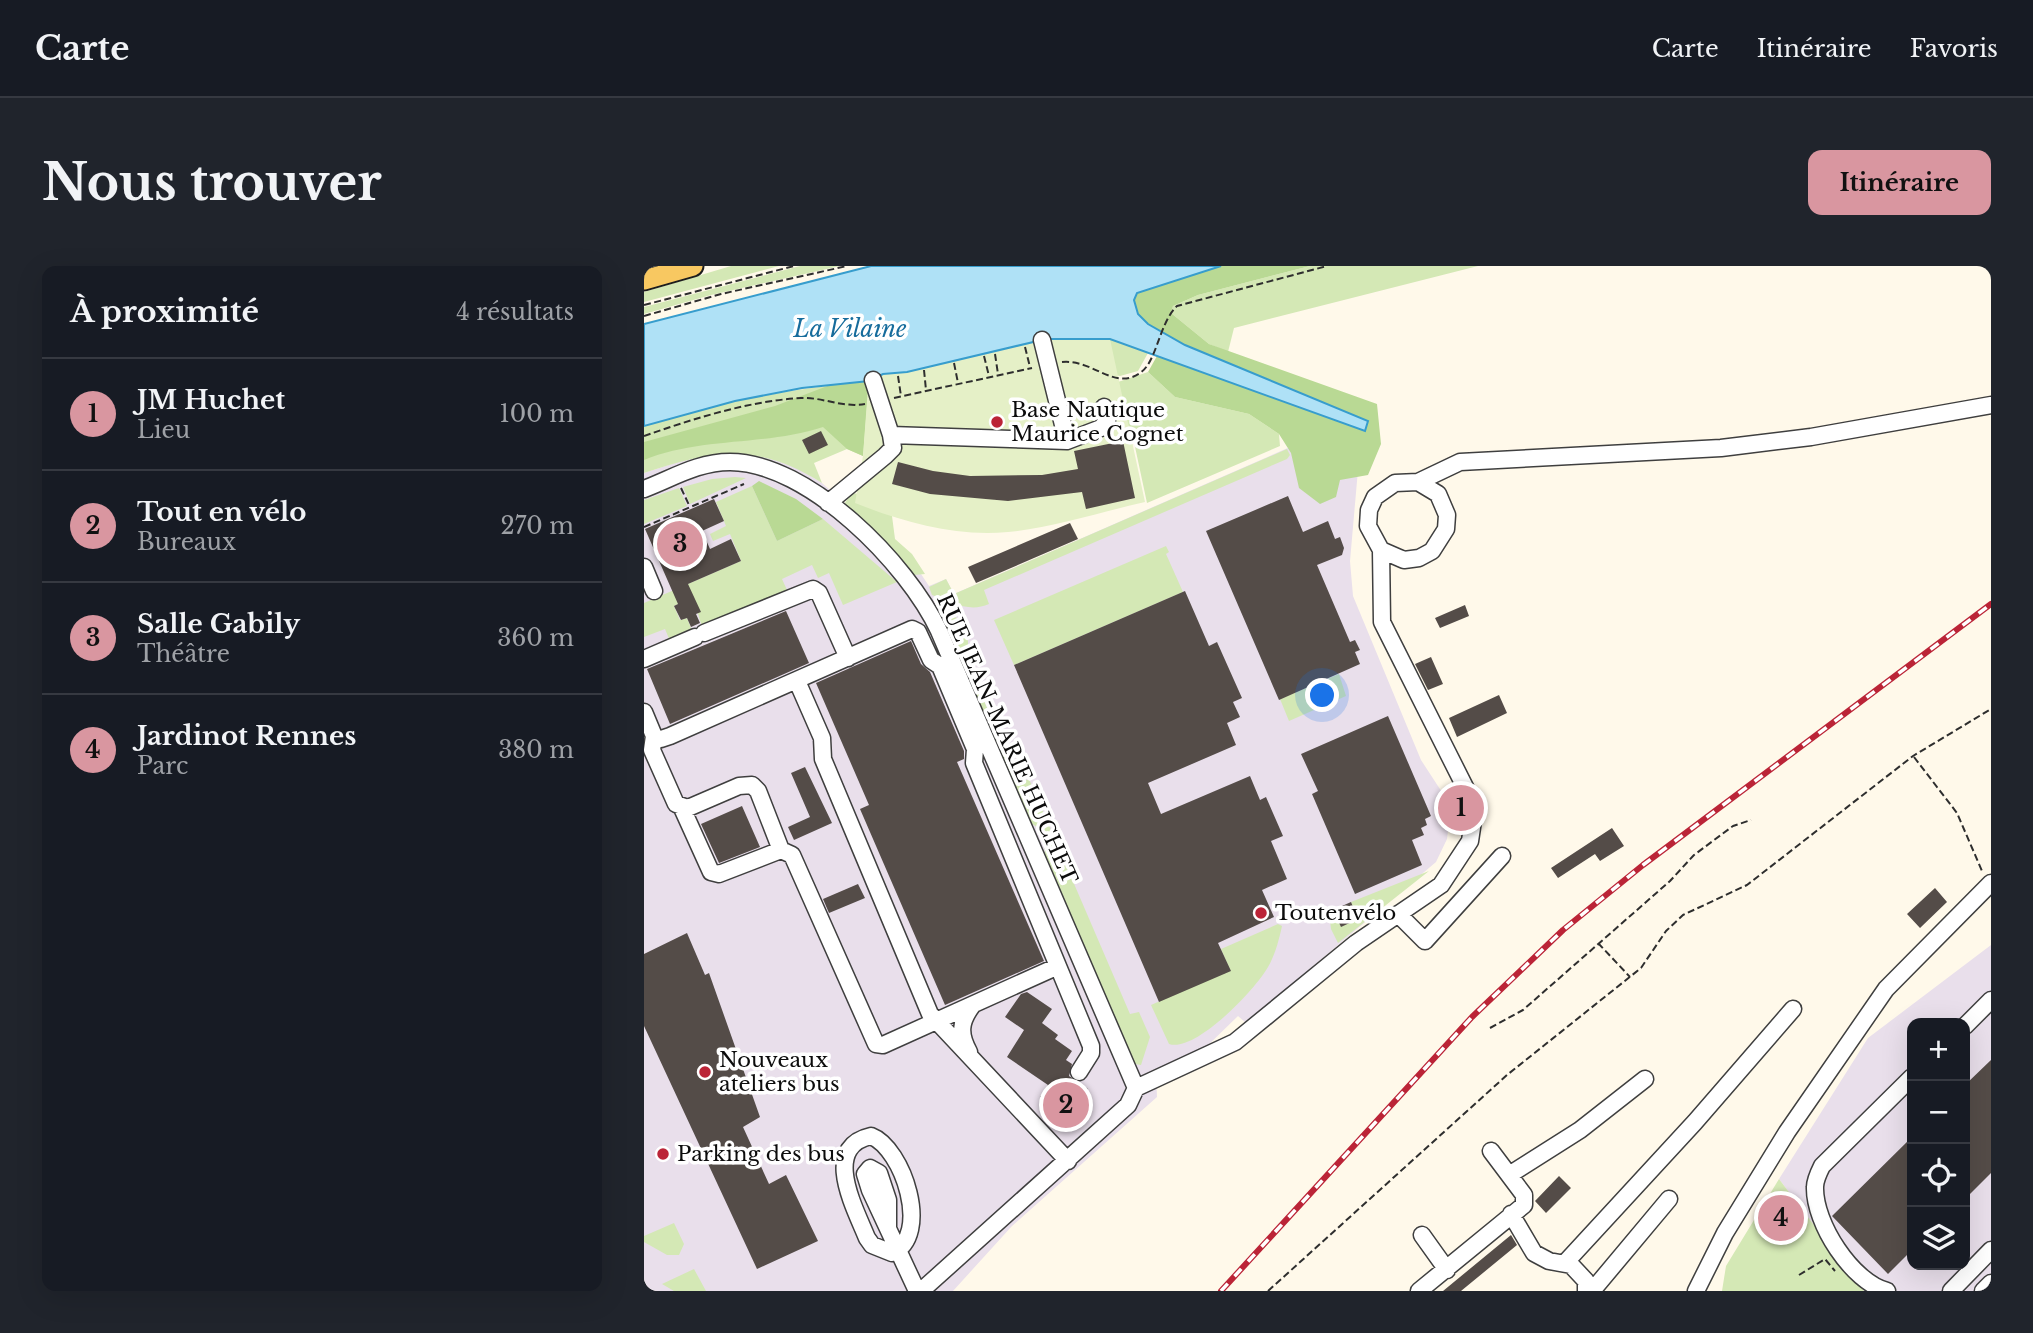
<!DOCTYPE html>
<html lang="fr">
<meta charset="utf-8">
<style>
body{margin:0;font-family:"Libre Baskerville",serif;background:#20242c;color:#f1f3f6}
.controls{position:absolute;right:21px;bottom:21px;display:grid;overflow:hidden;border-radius:14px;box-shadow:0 7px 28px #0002}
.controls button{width:63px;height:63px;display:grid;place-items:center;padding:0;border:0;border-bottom:2px solid #363941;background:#171b24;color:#f1f3f6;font:35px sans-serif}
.you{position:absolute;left:679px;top:430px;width:24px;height:24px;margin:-18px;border:5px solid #fff;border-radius:50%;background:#1a73e8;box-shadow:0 0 0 10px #1a73e833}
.badge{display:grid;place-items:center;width:46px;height:46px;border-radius:50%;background:#d996a0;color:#111;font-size:23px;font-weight:700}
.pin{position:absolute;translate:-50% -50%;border:4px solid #fff;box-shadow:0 2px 7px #0006}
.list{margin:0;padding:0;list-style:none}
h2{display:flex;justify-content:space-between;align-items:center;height:91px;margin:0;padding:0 28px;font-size:30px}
h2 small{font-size:23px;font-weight:400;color:#9ea1a6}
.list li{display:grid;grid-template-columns:46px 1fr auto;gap:21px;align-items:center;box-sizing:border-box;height:112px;padding:0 28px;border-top:2px solid #363941}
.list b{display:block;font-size:26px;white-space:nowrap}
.list p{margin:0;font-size:23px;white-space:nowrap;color:#9ea1a6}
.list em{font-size:23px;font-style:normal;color:#9ea1a6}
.icon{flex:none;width:38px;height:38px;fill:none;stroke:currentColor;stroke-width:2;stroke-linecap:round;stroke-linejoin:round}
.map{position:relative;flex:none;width:1347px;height:1025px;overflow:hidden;border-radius:14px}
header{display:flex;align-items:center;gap:42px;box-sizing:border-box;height:98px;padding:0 35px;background:#171b24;border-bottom:2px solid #363941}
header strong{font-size:33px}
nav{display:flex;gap:38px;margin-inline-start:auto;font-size:24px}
.intro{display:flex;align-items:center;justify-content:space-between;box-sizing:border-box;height:168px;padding:0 42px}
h1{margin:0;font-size:49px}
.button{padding:18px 32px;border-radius:14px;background:#d996a0;color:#111;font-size:24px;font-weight:700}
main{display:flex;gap:42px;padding:0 42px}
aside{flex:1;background:#171b24;border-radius:14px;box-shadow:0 7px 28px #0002}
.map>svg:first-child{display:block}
.industrial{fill:#e9dfeb;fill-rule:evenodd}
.green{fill:#d4e8b5}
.forest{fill:#b9d994}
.pitch{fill:#e5f0c7}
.water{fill:#afe1f6;stroke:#379dcd;stroke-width:2}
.building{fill:#544c48}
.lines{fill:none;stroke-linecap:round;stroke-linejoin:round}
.minor-casing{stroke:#3f3f3f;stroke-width:19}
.major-casing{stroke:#1d1d1d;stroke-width:23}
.path{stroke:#2e2e2e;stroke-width:2;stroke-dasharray:7 3.5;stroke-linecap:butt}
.minor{stroke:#fff;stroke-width:16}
.major{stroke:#f8c861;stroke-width:19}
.rail-casing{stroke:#bb2437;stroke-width:6}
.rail{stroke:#fff;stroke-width:3.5;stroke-dasharray:10;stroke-linecap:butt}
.poi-dot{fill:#bb2437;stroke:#fff;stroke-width:2.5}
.labels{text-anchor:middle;stroke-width:7;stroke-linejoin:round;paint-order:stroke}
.poi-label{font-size:21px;fill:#0c0c0c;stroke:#fff;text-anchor:start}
.street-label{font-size:21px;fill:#0c0c0c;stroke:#fff}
.water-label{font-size:23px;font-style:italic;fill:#166c9c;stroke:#fff}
</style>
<header>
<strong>Carte</strong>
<nav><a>Carte</a><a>Itinéraire</a><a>Favoris</a></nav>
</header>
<div class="intro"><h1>Nous trouver</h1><a class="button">Itinéraire</a></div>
<main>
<aside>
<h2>À proximité<small>4 résultats</small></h2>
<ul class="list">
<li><span class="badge">1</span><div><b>JM Huchet</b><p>Lieu</p></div><em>100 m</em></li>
<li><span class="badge">2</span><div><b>Tout en vélo</b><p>Bureaux</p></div><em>270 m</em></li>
<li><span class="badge">3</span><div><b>Salle Gabily</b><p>Théâtre</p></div><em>360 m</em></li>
<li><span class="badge">4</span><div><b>Jardinot Rennes</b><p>Parc</p></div><em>380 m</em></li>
</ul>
</aside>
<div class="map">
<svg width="1347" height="1025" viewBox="0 0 1347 1025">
<rect width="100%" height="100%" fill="#fff9ea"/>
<!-- industrial -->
<path class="industrial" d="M669,171L714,204L706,295L709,330L777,494L807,540L803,573L792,596L602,757L594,750L556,787L512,807L513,831L368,960L309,1025H0V207L43,193L78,187L118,190L151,200L178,217L271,299L285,320L302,313L310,328Z
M1347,679V1025H1220L1135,913L1224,772ZM1268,757H1321V999H1268Z"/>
<!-- green -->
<path class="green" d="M87,0H135L0,36V26Z
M156,0H196L67,29L0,48V41Z
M666,0H834L590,62L584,86L565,78L527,47L529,40L554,29Z
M466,73L504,87L494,105L476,110L467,108Z
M504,106L531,131L605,148L635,168L636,180L503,237L487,162L475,152L471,117Z
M225,115L219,190L203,183L170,197L178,217C113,176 69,184 0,207V160C73,135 149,123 225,115Z
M643,183L646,189L643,193L340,324L345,338C325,347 308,336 288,329L285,321L302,313L310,328Z
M91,211L102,212L46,238L39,221L68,213Z
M108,220L133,275L179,253L253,316L199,339L185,307L174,312L168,299L138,313L143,324L58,361L49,331L30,340L36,354L43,352L48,365L26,375L21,363L0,371V337L97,295L86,268L69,275L66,268L82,260L72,236Z
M35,222L43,240L0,258V234Z
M208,227L215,228L248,250L251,273L268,288L281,308L270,309L198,241Z
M522,280L525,286L522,288L539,326L370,399L350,354Z
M305,349L324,356V397L375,517L385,513L486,748L495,746L506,771L497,799L491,798L489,794L401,588C401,578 399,563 388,558L300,356Z
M695,408L702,430L645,455L636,433Z
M785,605L694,677L687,663L685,646L689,644L697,660L714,652L707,636Z
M634,658L638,660C635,674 631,689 624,701C611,724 551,787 525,778L507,739L586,704L577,683Z
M1135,913L1220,1025H1078L1082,1000Z
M30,957L40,978L35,989H23L0,976V970Z
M50,1003L62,1025H30L18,1018Z"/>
<!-- forest -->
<path class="forest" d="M577,0H666L554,29L529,40L527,47L565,78L733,138L737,178L724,209L696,214L692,231L676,238L655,222L647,187L635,168L605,148L531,131L504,106L513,90L721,164L724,155L541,79L504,58L494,48L490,34L493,27Z
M225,115L219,190L203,183L179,161C122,180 56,171 0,194V176L131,140L186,119Z
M115,215L152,233L179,253L133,275L108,220Z"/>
<!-- pitch -->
<path class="pitch" d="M402,73H466L501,236C457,246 408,262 364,266C311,271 259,256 211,237L219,190L224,121L235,110Z"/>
<!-- water -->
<path class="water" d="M227,0H577L493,27L490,34L494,48L504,58L541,79L724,155L721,165L466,73H402L263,106L239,108L225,115L158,122L91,135L0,160V58Z"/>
<!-- building -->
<path class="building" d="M177,165L184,179L165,188L158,174Z
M479,175L491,232L442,243L438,226L364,235L286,228L248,218L254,196L289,205L326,210L398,209L434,203L430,185Z
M644,230L659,266L684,255L691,273L696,271L700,282L698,289L673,299L706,376L711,374L716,384L711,386L716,398L635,434L562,265Z
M70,233L80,255L58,265L66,283L87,273L97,295L44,318L57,346L52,348L56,357L47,361L43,352L37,354L30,340L34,338L1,263Z
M426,257L434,273L332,317L324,301Z
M541,325L565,380L573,376L598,432L589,436L596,451L583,457L592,479L504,517L517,548L606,510L616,534L622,531L639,570L627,575L643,613L618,624L630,651L574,677L587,705L515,736L370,399Z
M821,339L825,350L796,362L791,352Z
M142,345L165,397L26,458L3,403Z
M267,375L277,398L286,406L320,485V493L313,496L400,695L301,739L216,543L225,539L172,417Z
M787,391L799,418L784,424L771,398Z
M855,429L863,447L813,471L805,452Z
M744,450L787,550L781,553L783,559L777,562L780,569L768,574L778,599L711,628L668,528L674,525L657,488Z
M161,501L188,557L150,574L144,561L166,551L147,507Z
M98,540L116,581L75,597L57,558Z
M968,562L980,580L956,595L951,588L914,612L907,602Z
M214,618L221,632L185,647L179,633Z
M1291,622L1303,636L1276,662L1263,648Z
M707,636L714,653L697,661L689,644Z
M43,667L61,709L65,707L116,851L99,861L125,918L142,909L174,975L113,1003L0,760V688Z
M383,726L408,743L398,757L414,769L411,773L428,785L422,794L428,798L425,810L444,823L425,850L396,831L404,819L363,791L380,764L361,751L377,728Z
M1347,794V907L1321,933V819Z
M1268,871V984L1244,1008L1188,950Z
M915,910L927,922L902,947L891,935Z
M867,969L873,979L817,1025H799Z"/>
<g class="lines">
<defs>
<path id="minor" d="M398,74L423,175
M229,114L247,169
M774,216L816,196L1077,182L1167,171L1347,139
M0,223C29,212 54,196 86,196C164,196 264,298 295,365L492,822
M184,237L241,190L249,182L247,169L423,175L457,162L463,155L460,141
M0,301L10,325
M60,367L169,323L175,327L204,392
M0,393L51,371
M153,415L178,472L179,493L286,748L424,895
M0,446L10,470L17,473L26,470L268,363L274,366L287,394L296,400L331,483L330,497L447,780V787L435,806
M10,470L8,484L32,538L44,542L95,520L108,519L114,525L137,584L148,589L232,778L239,779L412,701
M38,542L67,606L75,608L137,584
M754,648L781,675L858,590
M1321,760L1347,734
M325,786C315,768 316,756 328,740
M492,822L591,776L712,677L797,619L826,575L830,548L825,529L738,356L737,284L724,260L725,244L731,231L751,217L774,216L794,228L803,249L802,263L788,285L775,292L760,294L737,284
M227,870C259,882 288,970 248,987L228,979L223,972C211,942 177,881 227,870Z
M847,885L865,909
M867,948L890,987L905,995L927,999L942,1015V1025
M244,961V934L235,907L226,902L221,908L226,924L273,1025
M778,969L803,1004
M921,997L1051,856L1149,743
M277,1025L484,839L492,822
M775,1025L880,939V929L865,909L936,864L1001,813
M948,1025L1025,933
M1052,1025L1081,967L1143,866L1242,723L1347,617
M1243,1025C1208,1016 1170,957 1171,921C1171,914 1175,906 1178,900L1268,811
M1307,1025L1347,984
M1339,1025L1347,1017"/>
<path id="major" d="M0,14L49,0"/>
</defs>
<!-- minor casing -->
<use href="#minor" class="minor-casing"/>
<!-- major casing -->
<use href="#major" class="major-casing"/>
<!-- path -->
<path class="path" d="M0,39L150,0
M0,50L77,28L203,0
M381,81L386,101
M351,88L354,108
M340,90L345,110
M418,96C449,93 470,125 496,107C513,96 515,57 533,40L683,0
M310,97L314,117
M280,104L282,124
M254,110L257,130
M250,132L388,102
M0,170C49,153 104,135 157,132C179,131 198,142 221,138
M37,222L46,241
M0,261L100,218
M1270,491L1313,547L1338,605
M954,677L986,711
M846,762L879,744L1026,615L1050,589L1089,560L1107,554
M1121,948L1131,952
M1155,1009L1181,993L1191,1005
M624,1025L863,809L997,702L1022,665L1039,649L1103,619L1269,490L1347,443"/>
<!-- minor -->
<use href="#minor" class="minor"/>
<!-- major -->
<use href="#major" class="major"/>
<defs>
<path id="rail" d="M577,1025L828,751L919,664L999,599L1347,338"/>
</defs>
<!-- rail casing -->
<use href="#rail" class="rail-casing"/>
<!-- rail -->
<use href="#rail" class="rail"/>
</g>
<!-- markers -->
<g class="poi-dot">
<circle cx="353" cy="156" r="7"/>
<circle cx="617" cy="647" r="7"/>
<circle cx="61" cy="806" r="7"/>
<circle cx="19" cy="888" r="7"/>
</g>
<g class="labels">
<!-- poi labels -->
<g class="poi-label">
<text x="367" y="151">Base Nautique<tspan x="367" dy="24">Maurice Cognet</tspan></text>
<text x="631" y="654">Toutenvélo</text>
<text x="75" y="801">Nouveaux<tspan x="75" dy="24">ateliers bus</tspan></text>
<text x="33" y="895">Parking des bus</text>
</g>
<!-- street labels -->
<g class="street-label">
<text transform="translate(363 473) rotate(66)" y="7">RUE JEAN-MARIE HUCHET</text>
</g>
<!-- water labels -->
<g class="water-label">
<text x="206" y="71">La Vilaine</text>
</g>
</g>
</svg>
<div class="controls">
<button>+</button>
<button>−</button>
<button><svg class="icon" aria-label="locate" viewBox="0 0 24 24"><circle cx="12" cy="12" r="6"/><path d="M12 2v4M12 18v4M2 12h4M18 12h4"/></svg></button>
<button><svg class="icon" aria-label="layers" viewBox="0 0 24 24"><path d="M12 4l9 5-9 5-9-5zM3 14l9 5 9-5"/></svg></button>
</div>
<div class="you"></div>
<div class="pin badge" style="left:817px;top:542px">1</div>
<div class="pin badge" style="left:422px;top:839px">2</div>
<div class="pin badge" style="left:36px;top:278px">3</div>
<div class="pin badge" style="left:1137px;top:952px">4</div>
</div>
</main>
